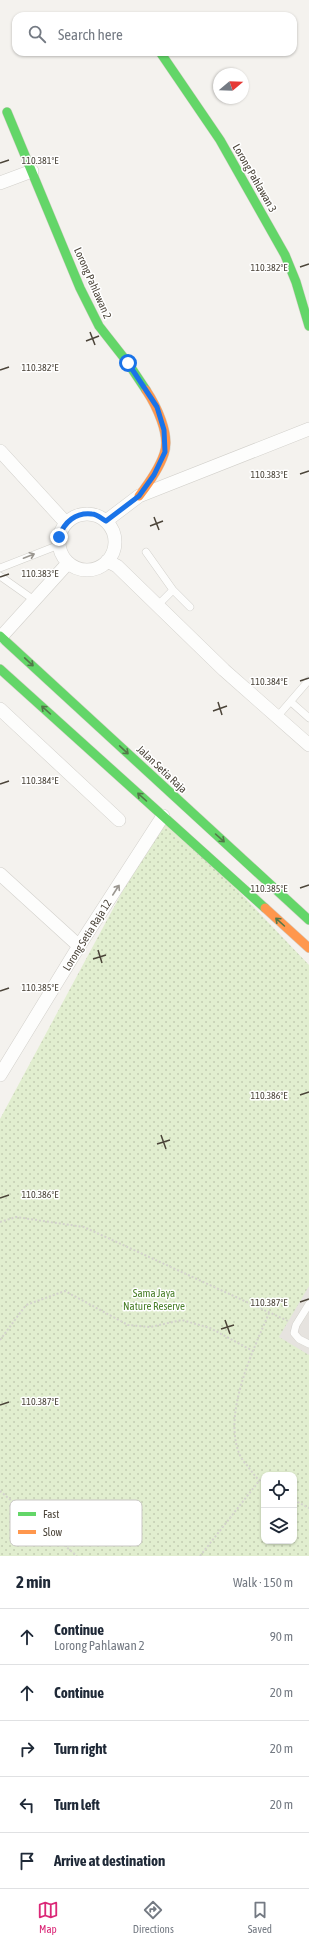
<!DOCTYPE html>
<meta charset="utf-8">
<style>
body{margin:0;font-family:"Asap Condensed",sans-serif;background:#f6f6f7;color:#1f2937}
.controls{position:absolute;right:12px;bottom:12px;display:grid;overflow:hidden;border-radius:8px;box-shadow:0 1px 3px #0004}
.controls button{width:36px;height:36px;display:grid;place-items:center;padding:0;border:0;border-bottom:1px solid #e0e1e3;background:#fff;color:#1f2937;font:20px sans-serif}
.compass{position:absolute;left:213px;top:68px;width:36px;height:36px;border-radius:50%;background:#fff;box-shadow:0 1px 3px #0004;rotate:71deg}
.stop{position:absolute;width:12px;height:12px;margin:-9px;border:3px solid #1a73e8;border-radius:50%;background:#fff}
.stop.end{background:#1a73e8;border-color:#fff;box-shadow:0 1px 4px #0008}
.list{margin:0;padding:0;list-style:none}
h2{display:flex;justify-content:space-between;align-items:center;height:52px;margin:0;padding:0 16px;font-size:17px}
h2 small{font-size:13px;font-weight:400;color:#747a83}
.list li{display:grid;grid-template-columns:26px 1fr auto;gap:12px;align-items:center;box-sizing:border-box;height:56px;padding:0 16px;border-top:1px solid #e0e1e3}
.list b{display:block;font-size:15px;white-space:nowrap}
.list p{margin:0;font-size:13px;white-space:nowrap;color:#747a83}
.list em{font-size:13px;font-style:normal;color:#747a83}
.icon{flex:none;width:22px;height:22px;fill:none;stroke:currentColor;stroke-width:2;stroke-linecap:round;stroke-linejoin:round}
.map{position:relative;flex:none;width:309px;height:1556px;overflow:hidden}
.search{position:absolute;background:#fff;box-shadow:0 1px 3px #0004;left:12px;right:12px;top:12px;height:44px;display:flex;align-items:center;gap:10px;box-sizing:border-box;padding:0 14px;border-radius:12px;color:#747a83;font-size:15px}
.sheet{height:332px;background:#fff}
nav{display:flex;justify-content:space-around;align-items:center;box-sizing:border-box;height:56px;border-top:1px solid #e0e1e3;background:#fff;font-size:11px;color:#747a83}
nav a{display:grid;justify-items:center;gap:2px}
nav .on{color:#db2777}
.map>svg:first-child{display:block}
.park{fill:url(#park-dots);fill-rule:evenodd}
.parking{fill:#e6e3df}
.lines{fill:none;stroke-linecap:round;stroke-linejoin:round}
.lane-casing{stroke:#d2d0cb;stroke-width:8}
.street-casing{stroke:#d2d0cb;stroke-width:14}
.fast-casing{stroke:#d3cfc5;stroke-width:10}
.slow-casing{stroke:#d3cfc5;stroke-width:10}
.path{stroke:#d3d2cc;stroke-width:2;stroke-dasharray:2 2;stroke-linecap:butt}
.lane{stroke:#fdfdfc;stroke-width:7}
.street{stroke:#fdfdfc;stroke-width:13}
.fast{stroke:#63d668;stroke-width:9}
.slow{stroke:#ff974d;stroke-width:9}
.oneway{stroke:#9b9791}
.oneway2{stroke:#537749}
.route{stroke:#1a73e8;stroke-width:5}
.ticks{fill:none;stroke:#4b4439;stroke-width:1.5}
.labels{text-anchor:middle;stroke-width:3;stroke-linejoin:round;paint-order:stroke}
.street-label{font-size:11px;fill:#4b4439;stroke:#fff}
.park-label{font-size:11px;fill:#4a7f2a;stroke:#fff}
.key{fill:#fff;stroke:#c9c7c4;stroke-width:1}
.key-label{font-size:11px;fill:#4b4439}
.ticks-label{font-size:10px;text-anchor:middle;fill:#4b4439;stroke:#fff;stroke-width:3;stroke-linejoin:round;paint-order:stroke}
</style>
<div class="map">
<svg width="309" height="1556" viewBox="0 0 309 1556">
<defs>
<pattern id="park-dots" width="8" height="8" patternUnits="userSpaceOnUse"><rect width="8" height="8" fill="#e1eecf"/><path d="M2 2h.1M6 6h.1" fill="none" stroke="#c3cdb2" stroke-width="1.8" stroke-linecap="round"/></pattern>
</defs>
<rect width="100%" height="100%" fill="#f4f2ee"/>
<!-- park -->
<path class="park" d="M163,816L198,849L309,965V1556H0V1119ZM264,1475H294V1541H264Z"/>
<!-- parking -->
<path class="parking" d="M309,1286V1355L279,1337Z"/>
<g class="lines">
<defs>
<path id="lane" d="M146,552L173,590L190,607
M0,568L59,545
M0,576L34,600
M158,605L173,590
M291,702L309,718
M277,717L309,680
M309,1304L296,1325L294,1333L299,1339L309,1344"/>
<path id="street" d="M0,183L32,171
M0,451L66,523
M59 542a28 28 0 1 1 56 0a28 28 0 1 1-56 0Z
M106,521L139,496L309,429
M107,561L117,566L224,670L309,745
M1,637L68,563
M0,709L119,820
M0,874L79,946
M0,1075L79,946L163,816"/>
<path id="fast" d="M160,52L220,140L285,255L296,282L309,326
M7,112L80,288L99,326L128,363L146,390
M0,636L309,920
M0,669L265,908"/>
<path id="slow" d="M139,496C149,483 159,469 164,454C171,435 156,405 146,390
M265,908L309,948"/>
</defs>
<!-- lane casing -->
<use href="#lane" class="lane-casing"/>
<!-- street casing -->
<use href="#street" class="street-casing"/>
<!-- fast casing -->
<use href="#fast" class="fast-casing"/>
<!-- slow casing -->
<use href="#slow" class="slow-casing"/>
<!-- path -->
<path class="path" d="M0,1222L16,1217L84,1227L288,1321
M0,1340L26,1305L65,1291L128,1325L150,1327L182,1320L210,1328L253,1351
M264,1483C257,1480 254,1474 249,1468C246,1464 241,1459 239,1453C223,1412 253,1351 269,1313
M0,1491L77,1556
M294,1500L309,1508
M200,1556L259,1481"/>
<!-- lane -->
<use href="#lane" class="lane"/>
<!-- street -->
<use href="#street" class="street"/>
<!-- fast -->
<use href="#fast" class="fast"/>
<!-- slow -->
<use href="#slow" class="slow"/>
</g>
<!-- one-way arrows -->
<defs><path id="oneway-shaft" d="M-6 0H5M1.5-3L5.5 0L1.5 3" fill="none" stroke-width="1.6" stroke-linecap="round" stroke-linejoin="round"/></defs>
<g class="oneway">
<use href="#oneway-shaft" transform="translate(29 556) rotate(-21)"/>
<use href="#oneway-shaft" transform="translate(116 890) rotate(-57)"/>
</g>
<g class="oneway2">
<use href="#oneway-shaft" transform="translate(29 662) rotate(43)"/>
<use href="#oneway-shaft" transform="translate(46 710) rotate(-138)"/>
<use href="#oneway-shaft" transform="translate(124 750) rotate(43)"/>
<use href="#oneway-shaft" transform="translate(142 797) rotate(-138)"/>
<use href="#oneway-shaft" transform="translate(220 838) rotate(42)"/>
<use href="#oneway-shaft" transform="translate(280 922) rotate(-138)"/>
</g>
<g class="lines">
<!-- route -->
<path class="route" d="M59,537C64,522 76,512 92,514C97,514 102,519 106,521L139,496L154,475L165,452L164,430L157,407L128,363"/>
</g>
<!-- ticks -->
<path class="ticks" d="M0,163L9,160M300,267L309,264M90,332L95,345M86,341L99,336M0,370L9,367M300,474L309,471M154,517L159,530M150,526L163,521M0,577L9,574M300,681L309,678M218,702L222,715M213,711L227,706M0,784L9,781M300,888L309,885M98,950L102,963M93,959L106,955M0,991L9,988M300,1095L309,1092M161,1135L166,1149M157,1144L170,1140M0,1198L9,1195M300,1302L309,1299M225,1320L230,1334M221,1329L234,1325M0,1405L9,1402"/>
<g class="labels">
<!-- street labels -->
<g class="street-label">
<text transform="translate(255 178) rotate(60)" y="4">Lorong Pahlawan 3</text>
<text transform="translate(93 283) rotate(66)" y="4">Lorong Pahlawan 2</text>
<text transform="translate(162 769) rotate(43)" y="4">Jalan Setia Raja</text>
<text transform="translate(87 935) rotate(-58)" y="4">Lorong Setia Raja 12</text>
</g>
<!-- park labels -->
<g class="park-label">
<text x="154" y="1297">Sama Jaya<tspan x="154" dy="13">Nature Reserve</tspan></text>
</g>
</g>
<!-- legend -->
<rect x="10" y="1500" width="132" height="46" rx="6" class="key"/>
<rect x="18" y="1512" width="18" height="4" fill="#63d668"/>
<rect x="18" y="1530" width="18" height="4" fill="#ff974d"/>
<g class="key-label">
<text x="43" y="1518">Fast</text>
<text x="43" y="1536">Slow</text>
</g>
<g class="ticks-label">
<text x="40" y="164">110.381°E</text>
<text x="269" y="271">110.382°E</text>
<text x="40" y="371">110.382°E</text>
<text x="269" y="478">110.383°E</text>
<text x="40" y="577">110.383°E</text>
<text x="269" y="685">110.384°E</text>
<text x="40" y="784">110.384°E</text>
<text x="269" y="892">110.385°E</text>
<text x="40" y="991">110.385°E</text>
<text x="269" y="1099">110.386°E</text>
<text x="40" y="1198">110.386°E</text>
<text x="269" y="1306">110.387°E</text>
<text x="40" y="1405">110.387°E</text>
</g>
</svg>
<div class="controls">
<button><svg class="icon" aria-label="locate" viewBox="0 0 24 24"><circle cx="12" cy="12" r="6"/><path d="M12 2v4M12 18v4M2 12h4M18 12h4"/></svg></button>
<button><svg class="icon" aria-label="layers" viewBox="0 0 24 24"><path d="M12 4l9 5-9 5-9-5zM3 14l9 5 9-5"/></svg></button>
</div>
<svg class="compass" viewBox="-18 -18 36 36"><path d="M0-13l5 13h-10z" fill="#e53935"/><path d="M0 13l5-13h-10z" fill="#747a83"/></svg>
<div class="stop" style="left:128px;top:363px"></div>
<div class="stop end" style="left:59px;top:537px"></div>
<div class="search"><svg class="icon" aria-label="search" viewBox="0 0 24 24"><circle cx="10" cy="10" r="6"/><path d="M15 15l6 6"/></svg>Search here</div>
</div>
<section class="sheet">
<h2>2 min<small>Walk · 150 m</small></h2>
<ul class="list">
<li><svg class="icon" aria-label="ahead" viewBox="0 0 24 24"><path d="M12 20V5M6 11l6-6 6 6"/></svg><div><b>Continue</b><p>Lorong Pahlawan 2</p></div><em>90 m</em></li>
<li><svg class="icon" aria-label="ahead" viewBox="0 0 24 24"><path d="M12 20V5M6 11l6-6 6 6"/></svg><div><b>Continue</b></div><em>20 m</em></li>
<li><svg class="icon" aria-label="right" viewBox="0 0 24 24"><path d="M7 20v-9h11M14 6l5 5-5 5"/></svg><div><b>Turn right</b></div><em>20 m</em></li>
<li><svg class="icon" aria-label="left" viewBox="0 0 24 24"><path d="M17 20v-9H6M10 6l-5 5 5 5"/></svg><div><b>Turn left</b></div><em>20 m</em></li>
<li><svg class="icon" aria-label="arrive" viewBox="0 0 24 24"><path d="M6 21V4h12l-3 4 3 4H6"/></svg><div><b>Arrive at destination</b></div></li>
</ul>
</section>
<nav>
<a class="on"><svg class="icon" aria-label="map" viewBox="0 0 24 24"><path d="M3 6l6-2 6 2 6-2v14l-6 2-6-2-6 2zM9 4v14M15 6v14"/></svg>Map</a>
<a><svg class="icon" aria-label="directions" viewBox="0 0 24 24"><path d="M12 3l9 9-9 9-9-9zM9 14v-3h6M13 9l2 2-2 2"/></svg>Directions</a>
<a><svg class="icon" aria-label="saved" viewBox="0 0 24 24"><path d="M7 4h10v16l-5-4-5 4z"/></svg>Saved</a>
</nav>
